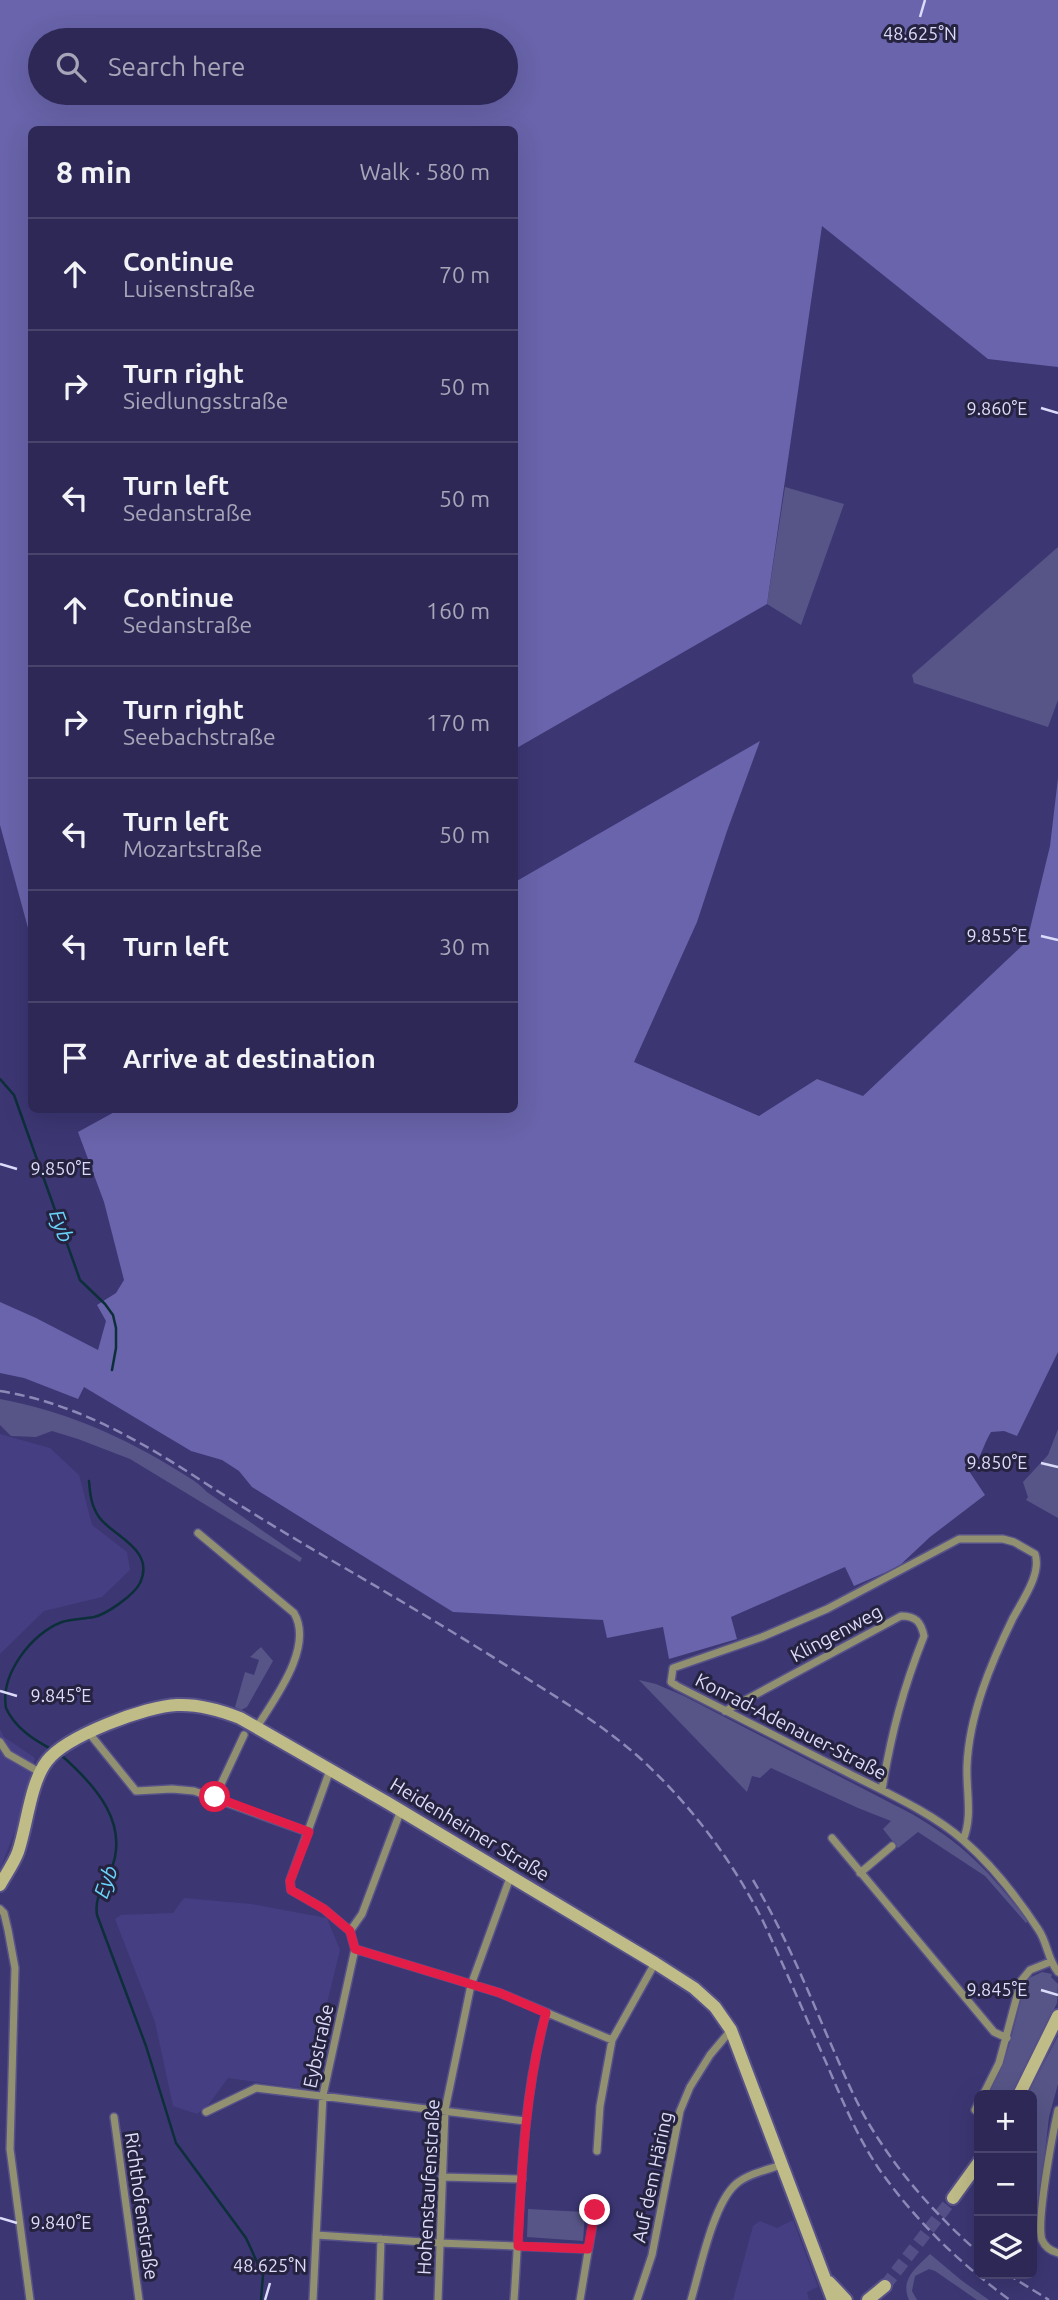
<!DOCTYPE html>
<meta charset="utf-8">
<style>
body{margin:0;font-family:Ubuntu,sans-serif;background:#393460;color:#f1f3f6}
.controls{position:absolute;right:21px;bottom:21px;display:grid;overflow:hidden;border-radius:10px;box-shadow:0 7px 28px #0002}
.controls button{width:63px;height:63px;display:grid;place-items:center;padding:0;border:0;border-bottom:2px solid #48446c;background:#2d2856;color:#f1f3f6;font:35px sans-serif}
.stop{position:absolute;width:21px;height:21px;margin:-16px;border:5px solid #e11d48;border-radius:50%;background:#fff}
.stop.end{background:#e11d48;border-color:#fff;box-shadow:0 2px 7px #0008}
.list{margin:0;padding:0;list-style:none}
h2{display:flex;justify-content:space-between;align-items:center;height:91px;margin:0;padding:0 28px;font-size:30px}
h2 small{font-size:23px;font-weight:400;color:#a7a6b9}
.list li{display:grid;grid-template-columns:46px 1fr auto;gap:21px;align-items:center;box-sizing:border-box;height:112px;padding:0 28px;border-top:2px solid #48446c}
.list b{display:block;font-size:26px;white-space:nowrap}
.list p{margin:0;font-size:23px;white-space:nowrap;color:#a7a6b9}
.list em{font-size:23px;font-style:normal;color:#a7a6b9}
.icon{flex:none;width:38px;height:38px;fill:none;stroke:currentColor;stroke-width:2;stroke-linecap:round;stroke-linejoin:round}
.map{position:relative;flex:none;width:1058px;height:2300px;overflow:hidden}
.search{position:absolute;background:#2d2856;box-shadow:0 7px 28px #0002;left:28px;top:28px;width:490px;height:77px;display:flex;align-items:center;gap:18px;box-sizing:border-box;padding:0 24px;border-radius:38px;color:#a7a6b9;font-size:26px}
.panel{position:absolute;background:#2d2856;box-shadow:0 7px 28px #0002;left:28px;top:126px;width:490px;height:987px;border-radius:10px}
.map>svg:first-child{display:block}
.built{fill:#453e83}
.green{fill:#575587}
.forest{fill:#6964ab;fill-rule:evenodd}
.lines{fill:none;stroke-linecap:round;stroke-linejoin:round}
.stream{stroke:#0d2f3a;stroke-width:2.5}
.secondary-tunnel{stroke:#544f87;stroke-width:12;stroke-dasharray:12 6;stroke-linecap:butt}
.street-casing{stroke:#565189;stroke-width:10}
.secondary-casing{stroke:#565189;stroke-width:16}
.street{stroke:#919070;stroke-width:7}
.secondary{stroke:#bfbc88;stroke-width:12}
.rail{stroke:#8c89b7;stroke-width:2.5;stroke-dasharray:10 5;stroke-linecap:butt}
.route{stroke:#e11d48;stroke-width:9}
.ticks{fill:none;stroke:#dcdcfa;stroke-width:2.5}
.labels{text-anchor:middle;stroke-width:6;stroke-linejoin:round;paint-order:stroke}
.street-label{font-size:19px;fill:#dcdcfa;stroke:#25233f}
.water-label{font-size:21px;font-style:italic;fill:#69d3fa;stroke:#25233f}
.ticks-label{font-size:18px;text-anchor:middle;fill:#dcdcfa;stroke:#25233f;stroke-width:6;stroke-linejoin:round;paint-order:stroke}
</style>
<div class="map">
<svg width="1058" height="2300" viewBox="0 0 1058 2300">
<rect width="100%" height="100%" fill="#3c3673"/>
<!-- built -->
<path class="built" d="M0,1434L50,1448L79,1475L92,1525L127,1552L130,1570L102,1597L44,1611L0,1654Z
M0,1729L4,1737L35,1758L18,1824L0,1869Z
M184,1898L251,1904L327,1918L340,1950L306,2089L228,2078L209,2104L197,2114L173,2106L155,2022L115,1919L121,1915L173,1913Z
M793,2220L818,2287L807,2292L809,2300H733L753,2226L760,2221L777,2228Z"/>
<!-- green -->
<path class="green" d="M785,487L844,504L801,625L767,604Z
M1058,547V700L1048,727L914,683L912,675Z
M0,1399C60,1410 115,1433 167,1464C181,1473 196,1480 207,1492L302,1558L300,1562L130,1459L78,1439L52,1431L36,1437L11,1436L0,1425Z
M1058,1429V1518L1026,1500L1028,1497L1023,1482L1048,1455Z
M261,1647L273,1661L247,1707L241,1710L235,1707L245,1672L254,1675L259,1660L250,1657Z
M639,1680L656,1684L684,1696L912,1814C965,1845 990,1872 1028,1921L1026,1923L985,1876L918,1832L898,1848L883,1829L891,1821L858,1808L771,1768L760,1778L752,1776L747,1792Z
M1042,1972L1052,1974L1051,1977L1058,1984L1057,2003L1013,2095H987C997,2077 1006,2058 1011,2038C1017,2017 1020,1997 1029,1978Z
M1058,2036V2084L1049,2117L1037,2222V2239L1033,2241L1032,2240V2095H1027Z
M528,2209L585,2212L583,2241L527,2237Z
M930,2254L961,2280L989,2300H977L935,2271L929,2269L915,2276L912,2291L917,2300H909C900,2279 916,2268 930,2254Z"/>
<!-- forest -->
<path class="forest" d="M0,0H1058V367L988,359L822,226L767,604L515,749L514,130H32L31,939L0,825ZM40,40H506V93H40Z
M760,741L727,831L697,922L634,1062L759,1116L817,1079L863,1096L1027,941L1050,846L1058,778V1352L1017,1436L1004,1431L991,1432C983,1445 980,1462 969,1471L985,1495L930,1537L898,1567L854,1586L845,1567L731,1617L737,1639L669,1659L663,1627L607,1638L603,1620L453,1612L252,1487L239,1471L222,1460L191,1451L84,1387L78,1399L24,1378L0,1373V1302L36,1318L98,1350L106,1321L97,1305L116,1293L124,1280L104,1202L78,1132L118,1110H514L515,882Z"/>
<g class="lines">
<!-- stream -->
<path class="stream" d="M0,1079L14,1095L80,1280L105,1304L113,1315L116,1328V1348L112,1370
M53,1750C34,1740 15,1728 6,1708C0,1674 32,1633 62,1622C72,1619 84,1619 94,1617C107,1614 134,1595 140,1583C156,1549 112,1536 99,1517C91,1506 90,1493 89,1481
M61,1755C95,1785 130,1823 111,1870C105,1887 94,1895 97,1915L146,2046L176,2143L246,2238L263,2275L261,2300"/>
<!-- secondary-tunnel -->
<path class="secondary-tunnel" d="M885,2286L953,2198"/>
<defs>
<path id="street" d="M198,1533L294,1613C314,1647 275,1698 257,1727
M725,1711L901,1616C916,1616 921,1622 924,1636C903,1689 891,1734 882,1790
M89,1733L136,1791L172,1789L194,1791L308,1832
M0,1742L8,1754L41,1773
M330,1770L290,1881L291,1890L324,1909L350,1931
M215,1797L244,1735
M832,1838L994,2032L1007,2038
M963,1840C973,1817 966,1791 967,1766C969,1715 991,1663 1013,1618C1022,1601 1042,1573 1035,1554L1014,1542L1003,1539H959L827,1609L762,1637L673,1668L671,1682L677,1686C734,1715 791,1744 848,1773C885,1792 931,1812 963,1840C992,1865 1017,1897 1038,1929C1048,1943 1047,1959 1058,1972
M860,1873L892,1846
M0,1909L4,1913L8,1930L15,1968L10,2149L30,2300
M355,1949L500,1993L612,2040
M983,2095L999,2063L1021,1981L1030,1970L1050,1962
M975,2110L979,2102
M1058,2110C1053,2132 1036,2221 1042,2240C1045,2247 1051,2251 1058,2253
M206,2112L256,2088L525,2121
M114,2117L139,2300
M597,2151L600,2106L612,2040L655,1963
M442,2177L522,2179
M316,2235L439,2243L588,2249
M313,2300L323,2095L355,1949L350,1931L362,1914L401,1810
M379,2300L381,2239
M438,2300L445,2110L471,1985L511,1875
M514,2300C521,2204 520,2107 546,2013
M580,2300L595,2210
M637,2300L652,2255L680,2111L690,2087L710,2055L731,2030
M691,2300C700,2270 713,2204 736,2184C747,2174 767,2170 781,2165"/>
<path id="secondary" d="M0,1885C6,1874 14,1863 18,1852C27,1826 30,1783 47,1761C66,1736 146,1706 177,1705C199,1704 220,1710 240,1718L388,1803L655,1963L694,1988L715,2007L731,2030L833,2300
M1019,2095L1058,2016
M953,2198L979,2162
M829,2282L846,2300
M868,2300L885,2286"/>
</defs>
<!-- street casing -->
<use href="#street" class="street-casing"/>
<!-- secondary casing -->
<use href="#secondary" class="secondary-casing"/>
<!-- street -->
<use href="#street" class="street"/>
<!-- secondary -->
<use href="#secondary" class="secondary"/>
<!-- rail -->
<path class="rail" d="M0,1391C75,1403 139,1440 202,1481C242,1507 283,1532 324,1556C388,1593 452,1631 515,1671C558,1698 603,1725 641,1759C691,1805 731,1859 762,1919C784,1966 804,2013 825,2060C841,2097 856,2135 879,2169C915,2220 959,2263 1010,2300
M753,1880C782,1929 804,1981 826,2033C840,2064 852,2095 869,2124C899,2174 936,2215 979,2253
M1007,2274L1049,2300"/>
</g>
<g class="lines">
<!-- route -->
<path class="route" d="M215,1797L309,1832L290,1881L291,1890L324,1909L350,1931L355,1949L500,1993L546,2013C525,2090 522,2167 518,2246L588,2249L595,2210"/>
</g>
<!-- ticks -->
<path class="ticks" d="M920,17L925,0M1041,408L1058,413M1041,936L1058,940M0,1164L17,1169M1041,1463L1058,1467M0,1691L17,1696M1041,1990L1058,1995M0,2218L17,2223M265,2300L270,2283"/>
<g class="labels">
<!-- street labels -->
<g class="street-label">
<text transform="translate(836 1633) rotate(-28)" y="7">Klingenweg</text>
<text transform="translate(791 1726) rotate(27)" y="7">Konrad-Adenauer-Straße</text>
<text transform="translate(470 1829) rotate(31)" y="7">Heidenheimer Straße</text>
<text transform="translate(318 2046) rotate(-78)" y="7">Eybstraße</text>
<text transform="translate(652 2177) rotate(-78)" y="7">Auf dem Häring</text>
<text transform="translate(428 2187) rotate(-87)" y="7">Hohenstaufenstraße</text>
<text transform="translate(142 2206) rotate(82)" y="7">Richthofenstraße</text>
</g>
<!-- water labels -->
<g class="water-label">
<text transform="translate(61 1226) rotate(70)" y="7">Eyb</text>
<text transform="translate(106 1882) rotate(-70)" y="7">Eyb</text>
</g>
</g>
<g class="ticks-label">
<text x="920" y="40">48.625°N</text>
<text x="997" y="415">9.860°E</text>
<text x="997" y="942">9.855°E</text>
<text x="61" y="1175">9.850°E</text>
<text x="997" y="1469">9.850°E</text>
<text x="61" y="1702">9.845°E</text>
<text x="997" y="1996">9.845°E</text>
<text x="61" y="2229">9.840°E</text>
<text x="270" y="2272">48.625°N</text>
</g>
</svg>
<div class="controls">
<button>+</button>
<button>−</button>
<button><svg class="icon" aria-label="layers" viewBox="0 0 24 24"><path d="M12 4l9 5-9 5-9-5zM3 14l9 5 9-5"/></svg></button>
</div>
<div class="stop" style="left:215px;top:1797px"></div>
<div class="stop end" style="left:595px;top:2210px"></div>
<div class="search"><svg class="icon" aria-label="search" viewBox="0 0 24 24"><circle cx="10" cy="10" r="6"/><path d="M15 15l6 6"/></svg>Search here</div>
<section class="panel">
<h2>8 min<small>Walk · 580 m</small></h2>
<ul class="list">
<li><svg class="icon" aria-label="ahead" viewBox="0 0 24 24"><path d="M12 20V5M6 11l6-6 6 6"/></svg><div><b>Continue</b><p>Luisenstraße</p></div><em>70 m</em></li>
<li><svg class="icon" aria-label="right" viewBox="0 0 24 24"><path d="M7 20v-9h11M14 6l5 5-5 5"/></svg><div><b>Turn right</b><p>Siedlungsstraße</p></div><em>50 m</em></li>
<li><svg class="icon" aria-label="left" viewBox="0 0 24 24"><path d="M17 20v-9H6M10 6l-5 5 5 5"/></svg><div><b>Turn left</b><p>Sedanstraße</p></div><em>50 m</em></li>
<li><svg class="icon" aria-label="ahead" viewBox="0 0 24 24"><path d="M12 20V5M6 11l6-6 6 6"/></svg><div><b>Continue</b><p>Sedanstraße</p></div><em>160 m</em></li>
<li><svg class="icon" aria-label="right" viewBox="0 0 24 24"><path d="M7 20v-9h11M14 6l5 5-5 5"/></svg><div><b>Turn right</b><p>Seebachstraße</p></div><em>170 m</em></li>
<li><svg class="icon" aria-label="left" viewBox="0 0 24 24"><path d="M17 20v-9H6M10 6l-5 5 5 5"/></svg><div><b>Turn left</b><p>Mozartstraße</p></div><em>50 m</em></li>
<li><svg class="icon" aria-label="left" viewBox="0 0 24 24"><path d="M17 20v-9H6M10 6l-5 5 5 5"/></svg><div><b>Turn left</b></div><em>30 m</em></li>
<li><svg class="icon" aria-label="arrive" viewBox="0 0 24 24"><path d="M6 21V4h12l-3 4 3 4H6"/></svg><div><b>Arrive at destination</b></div></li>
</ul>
</section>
</div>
